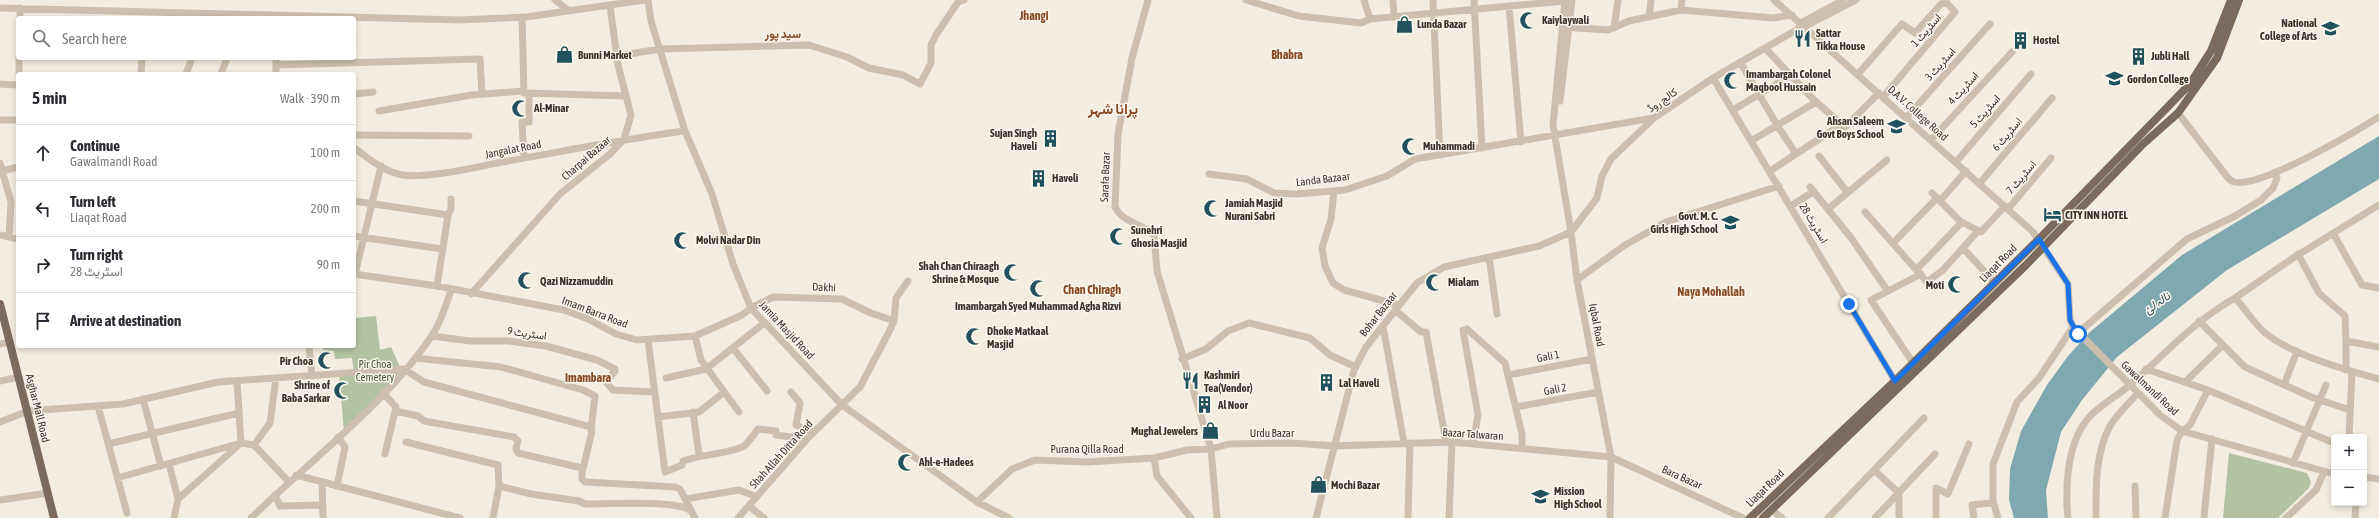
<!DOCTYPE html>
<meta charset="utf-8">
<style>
body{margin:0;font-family:"Asap Condensed",Vazirmatn,sans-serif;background:#f2f2f3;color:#2b2b33}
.controls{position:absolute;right:12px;bottom:12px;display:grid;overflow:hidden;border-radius:4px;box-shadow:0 2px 6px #0003}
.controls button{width:36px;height:36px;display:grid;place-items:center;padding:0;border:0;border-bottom:1px solid #e1e1e2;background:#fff;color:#2b2b33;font:20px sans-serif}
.stop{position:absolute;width:12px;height:12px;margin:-9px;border:3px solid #1a73e8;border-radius:50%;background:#fff}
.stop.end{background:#1a73e8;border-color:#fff;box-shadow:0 1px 4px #0008}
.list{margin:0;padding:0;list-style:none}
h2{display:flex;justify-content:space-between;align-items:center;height:52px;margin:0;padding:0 16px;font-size:17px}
h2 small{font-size:13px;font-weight:400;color:#7c7c81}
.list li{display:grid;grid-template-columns:26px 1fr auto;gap:12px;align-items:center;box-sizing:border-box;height:56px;padding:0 16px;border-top:1px solid #e1e1e2}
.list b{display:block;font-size:15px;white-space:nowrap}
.list p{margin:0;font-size:13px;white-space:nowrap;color:#7c7c81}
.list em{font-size:13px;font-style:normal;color:#7c7c81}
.icon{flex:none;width:22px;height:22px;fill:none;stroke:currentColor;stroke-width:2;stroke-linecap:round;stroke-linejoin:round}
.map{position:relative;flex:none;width:2379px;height:518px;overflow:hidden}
.search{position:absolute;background:#fff;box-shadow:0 2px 6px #0003;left:16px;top:16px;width:340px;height:44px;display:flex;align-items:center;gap:10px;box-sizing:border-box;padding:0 14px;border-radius:4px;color:#7c7c81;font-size:15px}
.panel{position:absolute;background:#fff;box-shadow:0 2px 6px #0003;left:16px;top:72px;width:340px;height:276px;border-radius:4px}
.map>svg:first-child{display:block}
.green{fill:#b3c3a1}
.water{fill:#80a8b0}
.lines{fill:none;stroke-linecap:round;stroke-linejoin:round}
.minor{stroke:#ccbfad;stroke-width:7}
.major{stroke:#7c6b5d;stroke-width:8}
.route{stroke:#1a73e8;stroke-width:5}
.labels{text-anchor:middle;stroke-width:3;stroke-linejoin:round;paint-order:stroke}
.poi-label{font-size:11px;font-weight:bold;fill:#3a322b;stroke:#faf6ee;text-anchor:start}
.street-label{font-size:11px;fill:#3a322b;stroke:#faf6ee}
.park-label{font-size:11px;fill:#44582f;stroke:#faf6ee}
.neighbourhood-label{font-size:12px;font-weight:bold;fill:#884925;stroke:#faf6ee}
.water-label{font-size:12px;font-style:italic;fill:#21515c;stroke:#faf6ee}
.district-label{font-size:15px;font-weight:bold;fill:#884925;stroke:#faf6ee}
</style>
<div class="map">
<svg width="2379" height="518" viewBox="0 0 2379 518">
<rect width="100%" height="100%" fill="#f3ede1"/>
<!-- green -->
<path class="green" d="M376,316L380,350L391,347L401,369H404L344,432L339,374L354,373L352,358L335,359L334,351L323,350L322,346H354V318Z
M2229,453L2307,473L2311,482L2309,488L2278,518H2223Z"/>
<!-- water -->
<path class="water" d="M2379,136V179L2227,270L2117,357L2082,400L2061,432L2046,490L2048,518H2014L2009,500L2010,469L2021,431L2047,385L2068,356L2090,332L2182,255Z"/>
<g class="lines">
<!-- minor -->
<path class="minor" d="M555,0L568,10
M648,0L651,21L685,131L712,194L733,264L751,308L842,405L977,502L1009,518
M1148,0L1132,58L1118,134L1115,207C1123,223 1142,223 1154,235L1157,271L1211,449L1217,518
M1246,0L1299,16L1361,23L1370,19L1565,1
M1364,0L1370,19
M1393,0L1394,17
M1433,0L1440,155
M1474,0L1482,148
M1565,0L1553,125L1571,232L1577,280L1611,457L1610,518
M1774,0L2033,232L2068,284L2070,320L2073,327L2160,415L2182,431L2334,474
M1509,6L1521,142
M0,8L460,20L526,17L644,0
M1681,10L1682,0
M522,17L524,93L626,96
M1649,17L1651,0
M20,18V8
M1801,23L1843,0
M1563,27L1608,30L1629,21L1681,10L1773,18L1792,15
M1614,28L1618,0
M1802,28L1856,0
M1765,48L1814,100L1845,127L1879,93
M617,56L660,49L809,45L847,57L869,68L903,75L920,84L931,63V45L936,35L958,2L964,0
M1740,62L1777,125L1796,154
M276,65L480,59L482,94
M19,74V58
M141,74L142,58
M186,74L192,58
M221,74L227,58
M276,74V58
M1858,74L1902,24L1915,33L1941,4L1947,3L1955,12L1883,97
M1713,78L1895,381
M0,84L18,85
M354,94L373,92
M1560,101L1572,0
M1733,110L1791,75
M379,111L472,95L523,91
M2178,113L2225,174C2227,177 2231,181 2234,182C2259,189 2355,132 2379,117
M1906,118L1990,24
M0,120H18
M354,135L469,136
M1931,140L2012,52
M1751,141L1816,102
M354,148C367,157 382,170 398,174C421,180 473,168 497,163C560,152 622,139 685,131
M1819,156L1847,192
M524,158L522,122H529V95
M1956,162L2031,74
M0,163L11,202L9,237
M2,171L18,167
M1770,171L1842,124
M1209,174L1247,179L1274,193L1297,194L1345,190L1387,176L1415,159L1653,118
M1979,184L2052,98
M1810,187L1852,239L1887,290
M1334,191L1331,219L1322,248L1325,266L1333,283L1344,290L1399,305
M1932,193L1960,221L1981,232L2005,206
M354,201L448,215
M1940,201L1966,171
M1791,206L1814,191
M1828,209L1887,160
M2008,209L2051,158
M1865,212L1927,282L1943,270L1978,231
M2333,233L2362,285L2379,288
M0,235L18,239
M354,236L442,249
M1894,242L1937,198
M1963,248L1994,282
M2298,254L2319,293L2345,316L2346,341
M1489,257L1497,314
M1917,269L1962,222
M354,274L437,286L564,310L588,319L616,334L637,340L695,336L742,315L751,308L773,297L842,299L871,313L894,321
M355,274L381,166
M1577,280L1625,245L1666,222L1779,186
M437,286L448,215L451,209V199
M471,294L560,194L610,154L624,139L631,115L618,65L610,6
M2235,298L2293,258L2379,205
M1395,310L1421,332H1426L1446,442
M2199,321L2245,367L2311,397L2350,410
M1383,326L1404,443
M1467,329L1505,363L1522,434V448
M1463,330L1478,415L1473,444
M2078,333L2187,239L2235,216L2261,200L2273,188L2277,178L2275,172
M432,336L470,341H508L546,346L597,360L615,369V371L606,382L613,390L654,392
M695,336L701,360L739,412
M648,340L665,472L682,465L683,461C701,454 730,454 744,446C749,442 754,434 758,429L776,431V435L807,439
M0,344L10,342
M309,346L312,376
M733,348L767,391
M415,358L501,367L583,390L595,396L591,430
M1182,359L1206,349L1228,331L1249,323L1310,338L1330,355L1356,367
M1913,363L1871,300L1921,274
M2146,369L2208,390L2334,443
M2346,370V341L2379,347
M1508,375L1592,359
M666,378L706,369L764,323
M0,381L19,377
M2186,381L2223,345
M2284,385L2297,351
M791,392L800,403L796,425L813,433
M383,393L396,407L385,454
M143,399L161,466
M98,406L127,513
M1516,407L1598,392
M396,411L418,416L424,421L514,437L518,441L516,449L518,453L582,468V479L585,482L675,487L680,489L695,518
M693,412L699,455
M658,417L699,412L723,393
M0,422L28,411L123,404L218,382L404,369L424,382L591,427L592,431L583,469
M2349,437L2352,372
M406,442L498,465L499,486L493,518
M108,444L239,413
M254,445L270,423L276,378
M1154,458L1157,476L1191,518
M2293,463L2326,385
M169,464L178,499L174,518
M1874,470L1899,493V518
M296,475L460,518
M2364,477L2379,479
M117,478L241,443L254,445L289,482
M322,482L323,518
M337,486L345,447L338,437
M499,486L531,494L579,501L585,504C608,504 673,500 690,510
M2135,486L2136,518
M275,495L280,506L323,505
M178,499L241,443L237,381
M685,499L739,490L757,497
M0,500L48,493
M977,502L1012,469L1035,460L1088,462L1154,458L1187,450L1211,449L1229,444L1292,443L1334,446L1452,442L1611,457L1743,518
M749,506L764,518
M1772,510L1782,518
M2204,517L2212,439
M251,518C309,462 386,403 431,337C440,324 446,306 451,290
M738,518L808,438L860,387L889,332L894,321L896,298L908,281
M1316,518L1354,370L1366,347L1417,283L1444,267L1539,246L1571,232L1597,198L1602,176L1611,159L1654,118L1713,78L1798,29L1801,23
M1408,518L1410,443
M1449,518L1452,442
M1828,518L1924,418
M1875,518L1935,454
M1936,518V488L1948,494L1969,444
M1974,518L1972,505L1990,503
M1998,518L1993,501V464L2017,402L2039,378L2073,327
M2068,518C2065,490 2067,448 2084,424C2094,408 2116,397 2130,385C2165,354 2194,321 2235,298C2245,308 2252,321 2263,331C2288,354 2346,370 2379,379
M2096,518C2096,487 2095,454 2110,426C2117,414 2129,403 2138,393
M2165,518L2177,440L2182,431L2190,425L2208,390
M2286,518L2316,490L2324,472
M2355,518L2356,503"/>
<!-- major -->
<path class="major" d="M0,304L54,518
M1750,518L1895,381L2039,239L2190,84L2211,51L2231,0
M1763,518L2026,265L2143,144L2178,113L2217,58L2239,0"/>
</g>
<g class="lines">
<!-- route -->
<path class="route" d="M1849,304L1895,381L2039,239L2068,284L2070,320L2078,334"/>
</g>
<!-- icons -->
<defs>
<symbol id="mosque-bare" viewBox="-9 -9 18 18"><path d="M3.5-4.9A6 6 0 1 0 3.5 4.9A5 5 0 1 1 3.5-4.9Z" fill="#21515c" stroke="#faf6ee" stroke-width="2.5" paint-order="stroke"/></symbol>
<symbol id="shop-bare" viewBox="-9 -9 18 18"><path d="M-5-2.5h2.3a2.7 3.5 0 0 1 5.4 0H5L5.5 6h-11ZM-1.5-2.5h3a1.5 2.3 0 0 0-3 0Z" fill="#21515c" stroke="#faf6ee" stroke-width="2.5" paint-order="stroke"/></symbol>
<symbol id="university-bare" viewBox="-9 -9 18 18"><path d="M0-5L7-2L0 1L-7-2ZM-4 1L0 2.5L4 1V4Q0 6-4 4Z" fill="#21515c" stroke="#faf6ee" stroke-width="2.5" paint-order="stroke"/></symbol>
<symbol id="restaurant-bare" viewBox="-9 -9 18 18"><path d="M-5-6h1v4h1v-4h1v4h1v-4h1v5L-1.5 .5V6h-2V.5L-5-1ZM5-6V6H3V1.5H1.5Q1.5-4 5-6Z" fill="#21515c" stroke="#faf6ee" stroke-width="2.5" paint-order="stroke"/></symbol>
<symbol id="building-bare" viewBox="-9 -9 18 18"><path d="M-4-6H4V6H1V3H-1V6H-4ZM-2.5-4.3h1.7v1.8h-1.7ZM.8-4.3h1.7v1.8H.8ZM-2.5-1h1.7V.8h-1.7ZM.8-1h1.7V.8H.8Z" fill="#21515c" stroke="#faf6ee" stroke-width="2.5" paint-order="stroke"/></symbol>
<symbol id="school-bare" viewBox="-9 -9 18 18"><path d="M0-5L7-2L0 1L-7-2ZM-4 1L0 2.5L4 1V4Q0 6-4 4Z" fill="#21515c" stroke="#faf6ee" stroke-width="2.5" paint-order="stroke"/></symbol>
<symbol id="hotel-bare" viewBox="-9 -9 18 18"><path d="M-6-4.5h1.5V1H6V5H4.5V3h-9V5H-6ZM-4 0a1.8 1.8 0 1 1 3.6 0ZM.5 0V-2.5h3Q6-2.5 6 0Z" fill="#21515c" stroke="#faf6ee" stroke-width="2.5" paint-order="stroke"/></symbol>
</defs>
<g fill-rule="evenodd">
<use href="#mosque-bare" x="1516" y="8" width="25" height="25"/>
<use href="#shop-bare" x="1392" y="12" width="25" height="25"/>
<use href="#university-bare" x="2318" y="16" width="25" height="25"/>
<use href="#restaurant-bare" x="1790" y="26" width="25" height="25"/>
<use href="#building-bare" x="2008" y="28" width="25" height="25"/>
<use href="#shop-bare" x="552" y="42" width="25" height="25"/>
<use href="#building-bare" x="2126" y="44" width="25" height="25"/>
<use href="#university-bare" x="2102" y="66" width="25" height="25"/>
<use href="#mosque-bare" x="1720" y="68" width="25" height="25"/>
<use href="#mosque-bare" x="508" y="96" width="25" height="25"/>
<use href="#school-bare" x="1884" y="114" width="25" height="25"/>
<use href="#building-bare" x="1038" y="126" width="25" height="25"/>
<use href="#mosque-bare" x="1398" y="134" width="25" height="25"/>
<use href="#building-bare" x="1026" y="166" width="25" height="25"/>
<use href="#mosque-bare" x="1200" y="196" width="25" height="25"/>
<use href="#hotel-bare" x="2040" y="202" width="25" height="25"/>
<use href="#school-bare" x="1718" y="210" width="25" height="25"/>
<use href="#mosque-bare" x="1106" y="224" width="25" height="25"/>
<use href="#mosque-bare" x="670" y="228" width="25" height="25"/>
<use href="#mosque-bare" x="1000" y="260" width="25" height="25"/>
<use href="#mosque-bare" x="514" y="268" width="25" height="25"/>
<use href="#mosque-bare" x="1422" y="270" width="25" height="25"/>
<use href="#mosque-bare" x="1944" y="272" width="25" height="25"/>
<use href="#mosque-bare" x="1026" y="276" width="25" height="25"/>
<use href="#mosque-bare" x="962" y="324" width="25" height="25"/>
<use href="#mosque-bare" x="314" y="348" width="25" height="25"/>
<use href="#restaurant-bare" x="1178" y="368" width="25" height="25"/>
<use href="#building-bare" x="1314" y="370" width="25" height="25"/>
<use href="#mosque-bare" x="330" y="378" width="25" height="25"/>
<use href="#building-bare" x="1192" y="392" width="25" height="25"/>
<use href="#shop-bare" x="1198" y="418" width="25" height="25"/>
<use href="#mosque-bare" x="894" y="450" width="25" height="25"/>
<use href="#shop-bare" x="1306" y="472" width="25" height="25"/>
<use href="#school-bare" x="1528" y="484" width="25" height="25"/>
</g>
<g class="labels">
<!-- poi labels -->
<g class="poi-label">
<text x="1542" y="24">Kaiylaywali</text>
<text x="2317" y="27" text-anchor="end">National<tspan x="2317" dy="13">College of Arts</tspan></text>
<text x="1417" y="28">Lunda Bazar</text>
<text x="1816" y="37">Sattar<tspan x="1816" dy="13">Tikka House</tspan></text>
<text x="2033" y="44">Hostel</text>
<text x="578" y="59">Bunni Market</text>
<text x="2151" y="60">Jubli Hall</text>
<text x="1746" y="78">Imambargah Colonel<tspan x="1746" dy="13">Maqbool Hussain</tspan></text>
<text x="2127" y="83">Gordon College</text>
<text x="534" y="112">Al-Minar</text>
<text x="1884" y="125" text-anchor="end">Ahsan Saleem<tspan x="1884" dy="13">Govt Boys School</tspan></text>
<text x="1037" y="137" text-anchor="end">Sujan Singh<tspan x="1037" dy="13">Haveli</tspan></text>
<text x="1423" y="150">Muhammadi</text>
<text x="1052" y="182">Haveli</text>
<text x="1225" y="207">Jamiah Masjid<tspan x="1225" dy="13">Nurani Sabri</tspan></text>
<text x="2065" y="219">CITY INN HOTEL</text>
<text x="1718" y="220" text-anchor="end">Govt. M. C.<tspan x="1718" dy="13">Girls High School</tspan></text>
<text x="1131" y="234">Sunehri<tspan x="1131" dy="13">Ghosia Masjid</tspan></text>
<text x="696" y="244">Molvi Nadar Din</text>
<text x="999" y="270" text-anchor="end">Shah Chan Chiraagh<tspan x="999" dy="13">Shrine &amp; Mosque</tspan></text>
<text x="540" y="285">Qazi Nizzamuddin</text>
<text x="1448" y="286">Mialam</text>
<text x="1944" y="289" text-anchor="end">Moti</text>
<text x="1038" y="310" text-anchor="middle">Imambargah Syed Muhammad Agha Rizvi</text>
<text x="987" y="335">Dhoke Matkaal<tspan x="987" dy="13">Masjid</tspan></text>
<text x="313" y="365" text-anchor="end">Pir Choa</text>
<text x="1204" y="379">Kashmiri<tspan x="1204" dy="13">Tea(Vendor)</tspan></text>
<text x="1339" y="387">Lal Haveli</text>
<text x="330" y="389" text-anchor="end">Shrine of<tspan x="330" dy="13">Baba Sarkar</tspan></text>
<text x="1218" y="409">Al Noor</text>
<text x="1198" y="435" text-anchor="end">Mughal Jewelers</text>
<text x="919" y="466">Ahl-e-Hadees</text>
<text x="1331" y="489">Mochi Bazar</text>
<text x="1554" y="495">Mission<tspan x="1554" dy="13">High School</tspan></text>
</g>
<!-- street labels -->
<g class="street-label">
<text transform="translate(1926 30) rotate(-49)" y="4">اسٹریٹ 1</text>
<text transform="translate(1940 64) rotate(-48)" y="4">اسٹریٹ 3</text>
<text transform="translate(1963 88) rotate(-48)" y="4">اسٹریٹ 4</text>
<text transform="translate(1662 100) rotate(-35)" y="4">کالج روڈ</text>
<text transform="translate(1985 111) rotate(-49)" y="4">اسٹریٹ 5</text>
<text transform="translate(1918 113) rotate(42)" y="4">D.A.V. College Road</text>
<text transform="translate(2007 134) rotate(-50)" y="4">اسٹریٹ 6</text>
<text transform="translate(513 149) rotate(-11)" y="4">Jangalat Road</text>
<text transform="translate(586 158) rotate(-41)" y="4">Charpai Bazaar</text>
<text transform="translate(1105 177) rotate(-88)" y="4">Sarafa Bazar</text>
<text transform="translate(2021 177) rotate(-50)" y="4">اسٹریٹ 7</text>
<text transform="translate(1323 179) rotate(-7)" y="4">Landa Bazaar</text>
<text transform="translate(1814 223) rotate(59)" y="4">اسٹریٹ 28</text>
<text transform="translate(1998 263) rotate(-45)" y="4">Liaqat Road</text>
<text transform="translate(824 287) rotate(2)" y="4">Dakhi</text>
<text transform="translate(595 312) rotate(21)" y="4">Imam Barra Road</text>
<text transform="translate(1378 314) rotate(-52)" y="4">Bohar Bazaar</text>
<text transform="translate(1597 325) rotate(79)" y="4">Iqbal Road</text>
<text transform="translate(787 330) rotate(47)" y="4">Jamia Masjid Road</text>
<text transform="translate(527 333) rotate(8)" y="4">اسٹریٹ 9</text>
<text transform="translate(1548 356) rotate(-11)" y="4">Gali 1</text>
<text transform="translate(2150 388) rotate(43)" y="4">Gawalmandi Road</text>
<text transform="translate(1555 389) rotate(-11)" y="4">Gali 2</text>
<text transform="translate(38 408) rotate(76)" y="4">Asghar Mall Road</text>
<text x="1272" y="437">Urdu Bazar</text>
<text transform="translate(1473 434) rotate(4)" y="4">Bazar Talwaran</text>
<text x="1087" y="453">Purana Qilla Road</text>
<text transform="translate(781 454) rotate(-48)" y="4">Shah Allah Ditta Road</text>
<text transform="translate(1682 477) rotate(24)" y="4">Bara Bazar</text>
<text transform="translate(1765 488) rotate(-44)" y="4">Liaqat Road</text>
</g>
<!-- park labels -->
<g class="park-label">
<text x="375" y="368">Pir Choa<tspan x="375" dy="13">Cemetery</tspan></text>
</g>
<!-- neighbourhood labels -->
<g class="neighbourhood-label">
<text x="1034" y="20">Jhangi</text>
<text x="783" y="38">سید پور</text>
<text x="1287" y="59">Bhabra</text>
<text x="1092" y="294">Chan Chiragh</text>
<text x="1711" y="296">Naya Mohallah</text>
<text x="588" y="382">Imambara</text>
</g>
<!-- water labels -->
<g class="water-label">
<text transform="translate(2157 303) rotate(-35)" y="4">نالہ لئ</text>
</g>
<!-- district labels -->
<g class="district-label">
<text x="1113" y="114">پرانا شہر</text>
</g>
</g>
</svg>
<div class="controls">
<button>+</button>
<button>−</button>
</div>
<div class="stop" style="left:2078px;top:334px"></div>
<div class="stop end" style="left:1849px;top:304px"></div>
<div class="search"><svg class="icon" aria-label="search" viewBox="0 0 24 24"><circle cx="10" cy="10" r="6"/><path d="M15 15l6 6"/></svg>Search here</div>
<section class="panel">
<h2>5 min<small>Walk · 390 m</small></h2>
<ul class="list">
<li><svg class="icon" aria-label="ahead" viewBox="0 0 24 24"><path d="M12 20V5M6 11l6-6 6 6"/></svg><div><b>Continue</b><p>Gawalmandi Road</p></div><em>100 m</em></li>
<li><svg class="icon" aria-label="left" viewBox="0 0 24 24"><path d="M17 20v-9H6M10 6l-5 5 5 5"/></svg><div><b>Turn left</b><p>Liaqat Road</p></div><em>200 m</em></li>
<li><svg class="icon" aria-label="right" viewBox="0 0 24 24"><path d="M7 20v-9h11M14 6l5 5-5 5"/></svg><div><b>Turn right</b><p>اسٹریٹ 28</p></div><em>90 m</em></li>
<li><svg class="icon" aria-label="arrive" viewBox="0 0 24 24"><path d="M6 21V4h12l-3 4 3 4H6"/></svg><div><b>Arrive at destination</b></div></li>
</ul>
</section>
</div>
